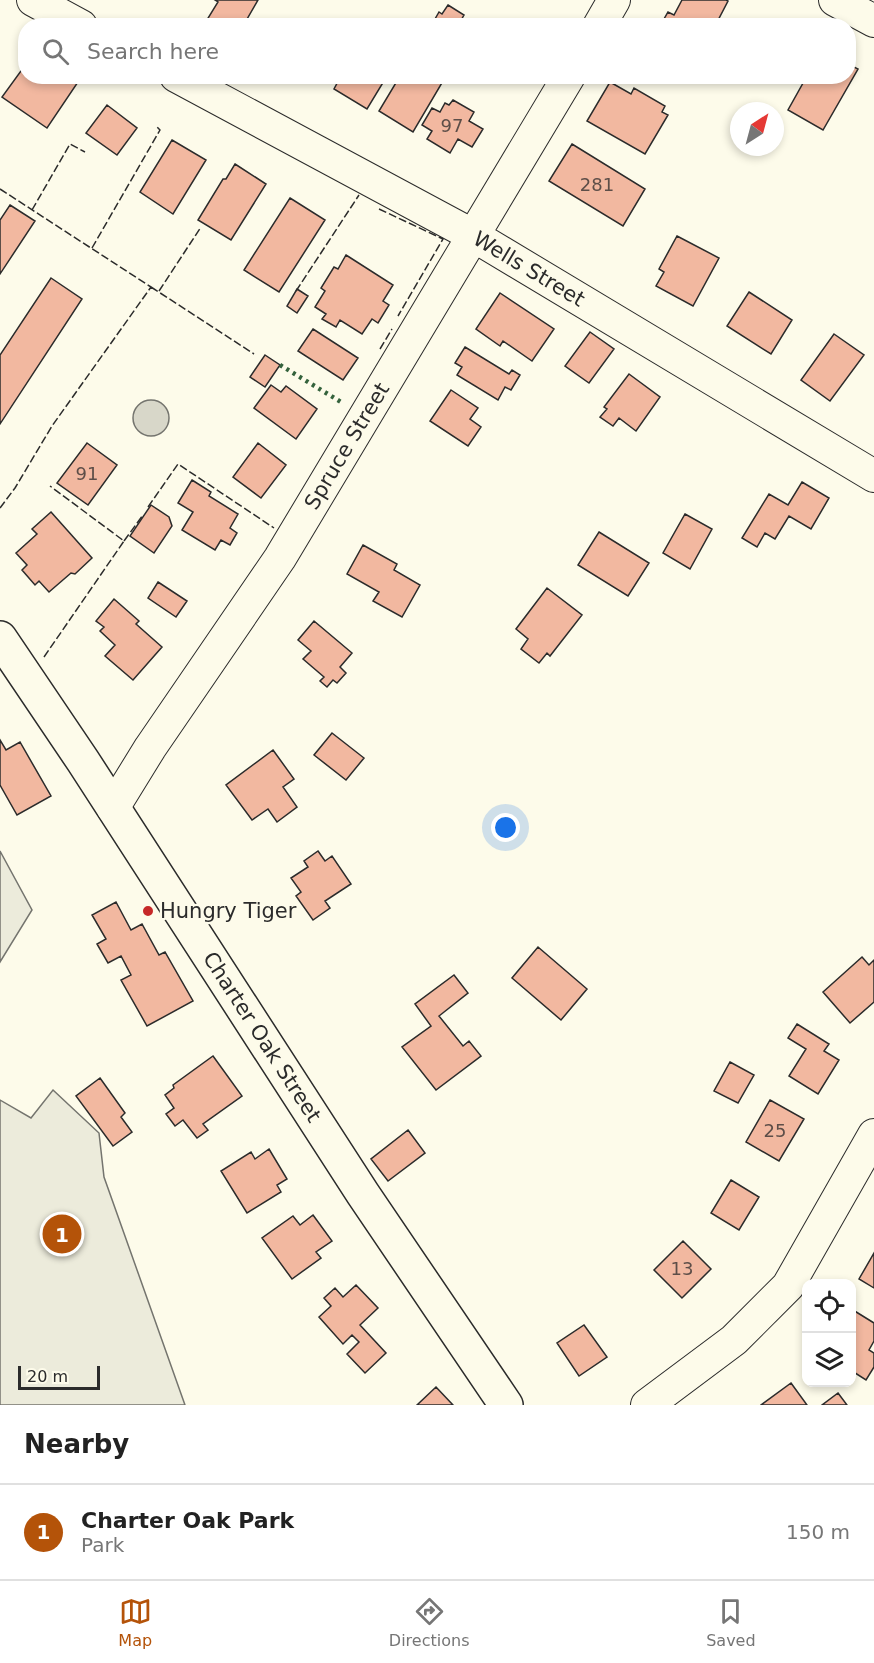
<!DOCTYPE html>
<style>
body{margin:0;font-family:"DejaVu Sans",sans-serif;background:#f2f2f2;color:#222}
.controls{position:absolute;right:18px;bottom:18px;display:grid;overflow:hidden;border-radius:12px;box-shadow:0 3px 9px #0003}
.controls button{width:54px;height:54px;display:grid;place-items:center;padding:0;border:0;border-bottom:2px solid #e0e0e0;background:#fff;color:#222;font:30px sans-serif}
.compass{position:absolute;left:730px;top:102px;width:54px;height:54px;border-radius:50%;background:#fff;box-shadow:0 3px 9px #0003;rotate:36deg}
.scale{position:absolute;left:18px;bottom:15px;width:82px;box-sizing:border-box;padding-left:6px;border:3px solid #2b2b2b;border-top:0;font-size:16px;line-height:21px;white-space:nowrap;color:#2b2b2b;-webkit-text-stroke:4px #fdfbea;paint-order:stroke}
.you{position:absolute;left:506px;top:828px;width:21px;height:21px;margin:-15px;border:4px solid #fff;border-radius:50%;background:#1a73e8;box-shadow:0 0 0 9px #1a73e833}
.badge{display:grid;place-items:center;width:39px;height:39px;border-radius:50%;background:#b45309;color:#fff;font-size:20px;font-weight:700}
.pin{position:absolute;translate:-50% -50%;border:3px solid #fff;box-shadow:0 2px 6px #0006}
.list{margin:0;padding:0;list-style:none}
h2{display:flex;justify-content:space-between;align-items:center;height:78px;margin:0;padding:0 24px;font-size:26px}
h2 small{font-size:20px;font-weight:400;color:#767676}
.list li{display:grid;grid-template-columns:39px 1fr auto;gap:18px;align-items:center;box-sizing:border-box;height:96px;padding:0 24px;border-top:2px solid #e0e0e0}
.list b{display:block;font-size:22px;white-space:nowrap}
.list p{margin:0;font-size:20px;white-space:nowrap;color:#767676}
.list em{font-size:20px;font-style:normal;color:#767676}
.icon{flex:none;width:33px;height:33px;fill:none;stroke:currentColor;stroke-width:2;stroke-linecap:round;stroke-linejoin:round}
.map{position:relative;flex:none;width:874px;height:1405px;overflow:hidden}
.search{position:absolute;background:#fff;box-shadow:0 3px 9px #0003;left:18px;right:18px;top:18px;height:66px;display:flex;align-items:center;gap:15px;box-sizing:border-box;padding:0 21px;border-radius:24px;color:#767676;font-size:22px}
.sheet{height:174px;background:#fff}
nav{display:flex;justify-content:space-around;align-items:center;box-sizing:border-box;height:84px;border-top:2px solid #e0e0e0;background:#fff;font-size:16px;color:#767676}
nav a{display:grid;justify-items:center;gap:3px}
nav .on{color:#b45309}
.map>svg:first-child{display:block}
.green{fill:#ecebdb;stroke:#74746e;stroke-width:1.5}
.water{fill:#d8d7c9;stroke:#74746e;stroke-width:1.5}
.building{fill:#f2b8a0;stroke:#2b2b2b;stroke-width:1.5}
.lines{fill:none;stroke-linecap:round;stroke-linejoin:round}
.minor-casing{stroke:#2b2b2b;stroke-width:34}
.major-casing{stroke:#2b2b2b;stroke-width:36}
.minor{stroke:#fdfbea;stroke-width:32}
.major{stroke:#fdfbea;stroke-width:33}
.hedge{stroke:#34623c;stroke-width:4.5;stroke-dasharray:3 4.5;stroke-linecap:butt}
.fence{stroke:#2b2b2b;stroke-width:1.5;stroke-dasharray:8 3;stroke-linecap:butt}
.poi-dot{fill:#c62828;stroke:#fdfbea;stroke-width:2}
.labels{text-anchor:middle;stroke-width:4.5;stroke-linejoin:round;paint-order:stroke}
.number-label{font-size:18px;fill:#5d4e48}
.street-label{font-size:21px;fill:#2b2b2b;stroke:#fdfbea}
.poi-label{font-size:21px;fill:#2b2b2b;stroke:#fdfbea;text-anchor:start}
</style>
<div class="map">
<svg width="874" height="1405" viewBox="0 0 874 1405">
<rect width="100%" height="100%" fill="#fdfbea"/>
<!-- green -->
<path class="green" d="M0,851L32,910L0,962Z
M53,1090L99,1133L104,1177L185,1405H0V1100L31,1118Z"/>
<!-- water -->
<path class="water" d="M133 418a18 18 0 1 1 36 0a18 18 0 1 1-36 0Z"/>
<!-- building -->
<path class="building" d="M215,0H258L243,26H209L205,23L218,2Z
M682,0H726L728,1L715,26H660L668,12L674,15Z
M448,5L464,15L460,22L462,26H431L439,12L442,14Z
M26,64V76H70L78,82L47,128L2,97Z
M848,64L858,69L823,130L788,110L807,76H848Z
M341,76H387L367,109L334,89Z
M400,76H446L413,132L379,111Z
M610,82L631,94L634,88L665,106L662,112L668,115L645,154L587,121Z
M453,100L474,112L469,121L483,129L472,147L458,139L450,153L427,139L432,131L422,125L432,108L440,112L445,103L449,105Z
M107,105L137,128L117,155L86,133Z
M172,140L206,160L173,214L140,192Z
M572,144L645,189L623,226L549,181Z
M235,164L266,184L231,240L198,220L223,179H226Z
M290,198L325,220L279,292L244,270Z
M10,205L35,221L0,274V220Z
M677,236L719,258L693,306L656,286L664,272L659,269Z
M346,255L393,285L383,301L389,305L378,323L372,319L362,334L340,320L336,327L322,319L326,314L315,307L325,291L321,288L334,267L338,269Z
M51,278L82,299L0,424V355Z
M297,289L308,296L297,313L287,306Z
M749,292L792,320L771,354L727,326Z
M500,293L554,329L532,361L503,341L500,346L476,329Z
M313,329L358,358L343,380L298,351Z
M590,332L614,349L589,383L565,366Z
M834,334L864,355L830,401L801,380Z
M465,347L509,374L512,370L520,375L511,390L505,387L498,400L457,375L462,367L455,363Z
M265,355L280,365L265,387L250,377Z
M629,374L660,397L636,431L619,418L613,426L600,417L607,409L604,407Z
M271,385L281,392L286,386L317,409L296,439L254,408Z
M451,390L478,408L470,419L481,427L468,446L430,421Z
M87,443L117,465L88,505L57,483Z
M258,443L286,465L261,498L233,477Z
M192,480L211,492L209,496L238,514L230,528L237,533L230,545L221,540L215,550L182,530L193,512L178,503Z
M802,482L829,498L811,529L789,516L775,539L765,533L757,547L742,538L769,494L788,505Z
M151,505L169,517L172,526L154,553L130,536Z
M51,512L92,558L75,574L71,573L49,592L39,581L35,585L22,570L27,565L16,553L37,534L32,529Z
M685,514L712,529L690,569L663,553Z
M599,532L649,563L628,596L578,565Z
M363,545L397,564L394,570L420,585L402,617L373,601L379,592L347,574Z
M158,582L187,601L176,617L148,598Z
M547,588L582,615L550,656L547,653L539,663L521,649L528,639L516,629Z
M114,599L139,621L136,624L162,647L133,680L105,656L115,645L100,631L104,627L96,621Z
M314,621L352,653L340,667L346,673L337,683L333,680L327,687L320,681L324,677L303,659L311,651L298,640Z
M332,733L364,758L346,780L314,755Z
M0,740L6,750L20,742L51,796L17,815L0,785Z
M273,750L294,779L283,787L297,807L277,822L268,809L252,820L226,785Z
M318,851L325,861L332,856L351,884L325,901L330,908L313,920L296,896L301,892L291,878L308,867L304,861Z
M116,902L131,930L142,924L159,955L165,952L193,1001L147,1026L121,980L131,975L121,956L108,963L97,944L106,939L92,915Z
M538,947L587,989L561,1020L512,978Z
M862,957L869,965L874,960V1002L850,1023L823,992Z
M454,975L468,993L439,1016L463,1046L469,1041L481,1056L436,1090L402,1047L431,1026L415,1004Z
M797,1024L829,1044L824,1051L839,1060L818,1094L789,1076L806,1049L788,1038Z
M213,1056L242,1096L203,1124L208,1130L197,1138L183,1120L175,1126L166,1114L174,1108L165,1095L174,1088L173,1085Z
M730,1062L754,1075L738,1103L714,1091Z
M100,1078L125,1113L121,1117L132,1132L113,1146L76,1096Z
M770,1100L804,1119L779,1161L746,1142Z
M408,1130L425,1153L388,1181L371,1159Z
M269,1149L287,1179L277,1185L281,1192L247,1213L221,1171L251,1152L255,1159Z
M731,1180L759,1197L739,1230L711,1213Z
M313,1215L332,1241L316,1252L321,1258L292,1279L262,1238L293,1216L300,1225Z
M683,1241L711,1269L682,1298L654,1270Z
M874,1253V1288L859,1279Z
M356,1285L378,1308L360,1325L386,1353L365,1373L347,1354L359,1342L352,1335L343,1344L319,1317L331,1306L324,1298L335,1288L343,1297Z
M853,1310L874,1323V1341L869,1350L874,1353V1367L866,1380L852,1371Z
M584,1325L607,1357L579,1376L557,1343Z
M791,1383L807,1405H761Z
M436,1387L453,1405H417Z
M838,1393L847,1405H822Z"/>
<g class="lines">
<defs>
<path id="minor" d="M33,0L81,26
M835,0L874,21
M599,26L614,0
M176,76L474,236L874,476
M113,808L150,748L280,558L569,76
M647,1405L734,1340L788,1286L874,1135"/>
<path id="major" d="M0,638L83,761L363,1194L506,1405"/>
</defs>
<!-- minor casing -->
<use href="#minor" class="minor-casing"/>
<!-- major casing -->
<use href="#major" class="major-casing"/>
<!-- minor -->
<use href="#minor" class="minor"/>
<!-- major -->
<use href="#major" class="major"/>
<!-- hedge -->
<path class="hedge" d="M280,365L341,402"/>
<!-- fence -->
<path class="fence" d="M0,189L151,287L52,426L15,488L0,508
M379,209L443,239L398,316
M32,210L70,144L85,152
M92,248L160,130L157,127
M151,287L254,354
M159,291L201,227
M296,291L359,195
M380,349L392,329
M148,507L178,464L274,528
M124,541L143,515
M44,657L124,541L50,486"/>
</g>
<!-- markers -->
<circle class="poi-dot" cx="148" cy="911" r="6"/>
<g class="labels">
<!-- number labels -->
<g class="number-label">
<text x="452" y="132">97</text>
<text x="597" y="191">281</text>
<text x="87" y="480">91</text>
<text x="775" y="1137">25</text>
<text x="682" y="1275">13</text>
</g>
<!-- street labels -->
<g class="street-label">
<text transform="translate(529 269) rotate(31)" y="7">Wells Street</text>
<text transform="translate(347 446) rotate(-59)" y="7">Spruce Street</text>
<text transform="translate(262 1037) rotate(57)" y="7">Charter Oak Street</text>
</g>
<!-- poi labels -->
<g class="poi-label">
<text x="160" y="918">Hungry Tiger</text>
</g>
</g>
</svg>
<div class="controls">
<button><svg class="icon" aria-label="locate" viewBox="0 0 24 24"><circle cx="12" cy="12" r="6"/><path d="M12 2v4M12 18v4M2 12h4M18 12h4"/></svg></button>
<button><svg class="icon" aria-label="layers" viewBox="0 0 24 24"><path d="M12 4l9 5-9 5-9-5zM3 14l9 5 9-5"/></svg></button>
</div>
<svg class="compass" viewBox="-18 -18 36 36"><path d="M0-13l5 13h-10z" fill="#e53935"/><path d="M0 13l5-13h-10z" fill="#767676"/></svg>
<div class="scale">20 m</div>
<div class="you"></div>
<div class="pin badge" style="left:62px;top:1234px">1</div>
<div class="search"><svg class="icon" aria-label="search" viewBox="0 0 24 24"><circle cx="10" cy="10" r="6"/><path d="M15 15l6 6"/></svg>Search here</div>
</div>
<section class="sheet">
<h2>Nearby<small></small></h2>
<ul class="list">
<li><span class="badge">1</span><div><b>Charter Oak Park</b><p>Park</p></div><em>150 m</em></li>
</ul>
</section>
<nav>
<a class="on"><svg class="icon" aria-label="map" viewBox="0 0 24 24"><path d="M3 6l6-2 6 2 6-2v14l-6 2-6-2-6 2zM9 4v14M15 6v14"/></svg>Map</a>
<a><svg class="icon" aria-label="directions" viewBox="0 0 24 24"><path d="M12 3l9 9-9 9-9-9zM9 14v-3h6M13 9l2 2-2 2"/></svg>Directions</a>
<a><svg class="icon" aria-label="saved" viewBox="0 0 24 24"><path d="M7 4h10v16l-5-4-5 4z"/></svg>Saved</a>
</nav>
